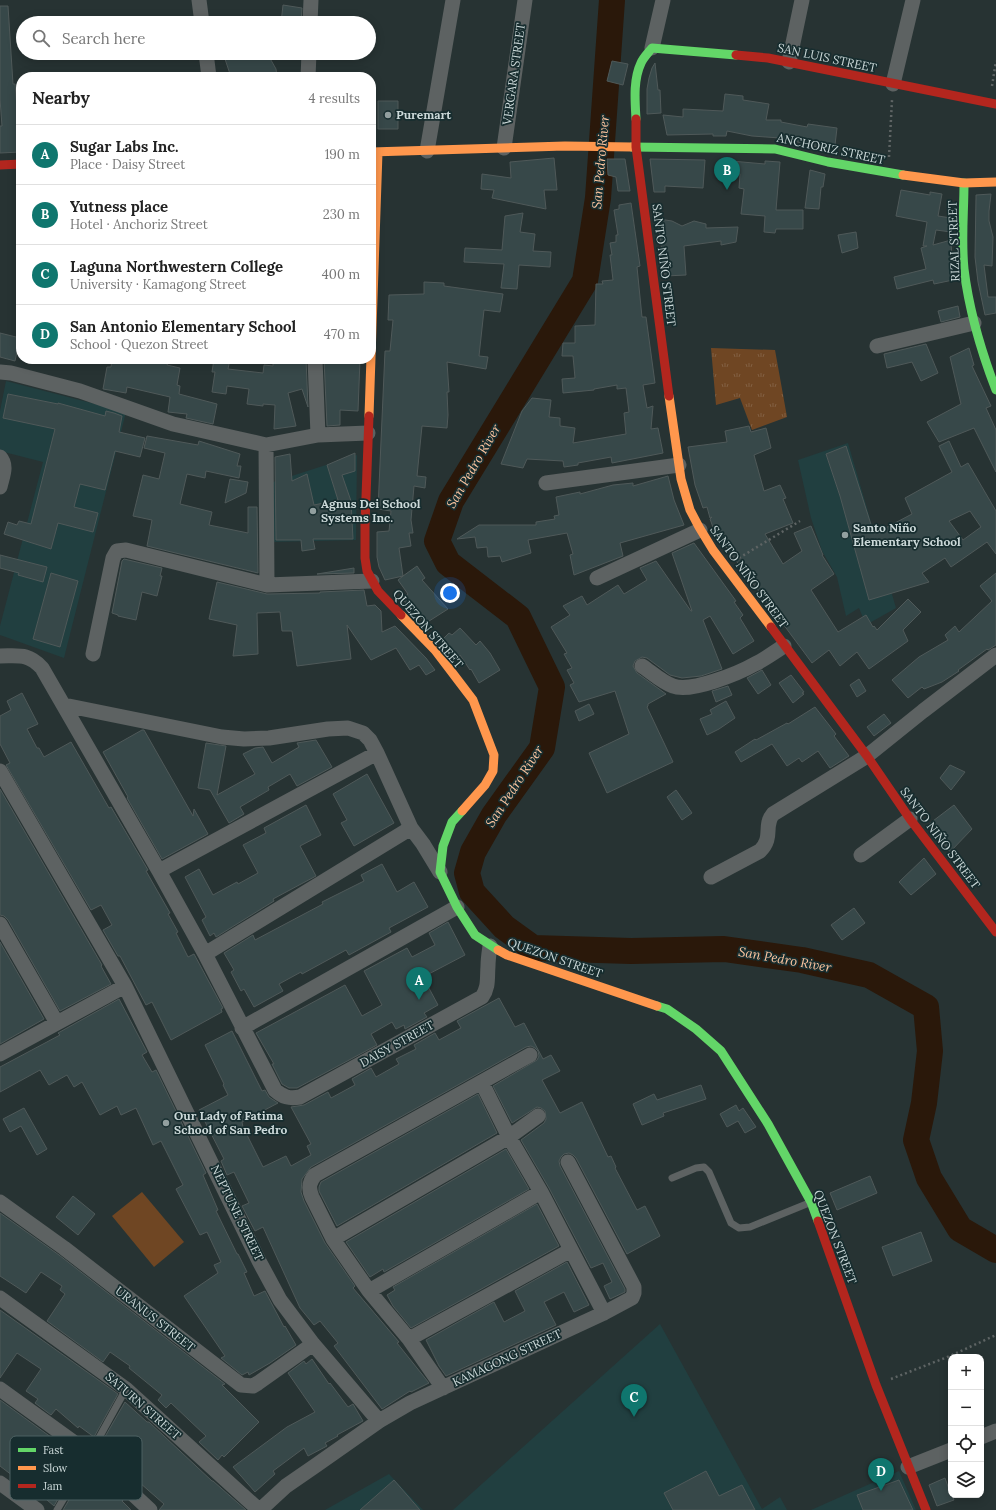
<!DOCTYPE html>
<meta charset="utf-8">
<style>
body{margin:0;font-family:Lora,serif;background:#f2f2f2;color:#222}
.controls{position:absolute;right:12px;bottom:12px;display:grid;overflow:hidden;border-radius:8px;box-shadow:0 2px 10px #0003}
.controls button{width:36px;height:36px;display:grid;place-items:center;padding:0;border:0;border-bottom:1px solid #e0e0e0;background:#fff;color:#222;font:20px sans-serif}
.you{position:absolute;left:450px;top:593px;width:14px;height:14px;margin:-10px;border:3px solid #fff;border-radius:50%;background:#1a73e8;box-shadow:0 0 0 6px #1a73e833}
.badge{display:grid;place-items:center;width:26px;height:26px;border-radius:50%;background:#0f766e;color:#fff;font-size:13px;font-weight:700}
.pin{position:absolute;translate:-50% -33px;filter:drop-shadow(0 1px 2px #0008)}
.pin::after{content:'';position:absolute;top:21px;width:14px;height:12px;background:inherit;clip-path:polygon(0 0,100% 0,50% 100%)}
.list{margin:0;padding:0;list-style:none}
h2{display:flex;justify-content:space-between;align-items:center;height:52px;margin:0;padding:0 16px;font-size:17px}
h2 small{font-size:13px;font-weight:400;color:#767676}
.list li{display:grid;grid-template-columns:26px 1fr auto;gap:12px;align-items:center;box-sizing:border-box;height:60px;padding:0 16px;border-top:1px solid #e0e0e0}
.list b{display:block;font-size:15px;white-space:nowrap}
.list p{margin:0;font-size:13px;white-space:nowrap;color:#767676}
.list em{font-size:13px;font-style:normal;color:#767676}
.icon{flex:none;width:22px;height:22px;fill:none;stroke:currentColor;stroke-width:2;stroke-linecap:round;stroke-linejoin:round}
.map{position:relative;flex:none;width:996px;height:1510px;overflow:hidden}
.search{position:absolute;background:#fff;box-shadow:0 2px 10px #0003;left:16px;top:16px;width:360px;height:44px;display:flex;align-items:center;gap:10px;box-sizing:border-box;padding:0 14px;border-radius:22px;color:#767676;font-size:15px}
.panel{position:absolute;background:#fff;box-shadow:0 2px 10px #0003;left:16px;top:72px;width:360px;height:292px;border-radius:16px}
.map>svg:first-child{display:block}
.built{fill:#213f40}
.grass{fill:url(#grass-tufts)}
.park{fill:#6f4623}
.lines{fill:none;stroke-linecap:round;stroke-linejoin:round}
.river{stroke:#2a180a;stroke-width:26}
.building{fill:#374849;stroke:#4f5959;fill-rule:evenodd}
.path{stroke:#5e6464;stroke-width:2.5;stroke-dasharray:2 3;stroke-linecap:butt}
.lane{stroke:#5d6262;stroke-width:7}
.street{stroke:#5d6262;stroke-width:15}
.fast{stroke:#63d668;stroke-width:9}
.slow{stroke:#ff974d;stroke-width:9}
.jam{stroke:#b3261e;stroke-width:9}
.poi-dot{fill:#929f9f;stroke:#172d2f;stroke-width:1.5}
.labels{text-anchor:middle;stroke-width:3.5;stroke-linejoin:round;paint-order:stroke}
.street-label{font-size:12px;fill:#ccd9d9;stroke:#172d2f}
.poi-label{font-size:12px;font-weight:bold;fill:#ccd9d9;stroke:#172d2f;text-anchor:start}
.water-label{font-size:13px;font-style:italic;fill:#fdc59f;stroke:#172d2f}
.key{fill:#172d2f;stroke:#4d6162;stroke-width:1}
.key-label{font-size:11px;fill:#ccd9d9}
</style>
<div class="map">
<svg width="996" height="1510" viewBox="0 0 996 1510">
<defs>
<pattern id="grass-tufts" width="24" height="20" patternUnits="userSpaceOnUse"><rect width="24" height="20" fill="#6f4623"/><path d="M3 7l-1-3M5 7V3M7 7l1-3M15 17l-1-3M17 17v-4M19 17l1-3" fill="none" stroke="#826042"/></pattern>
</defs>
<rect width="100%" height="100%" fill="#273333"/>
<!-- built -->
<path class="built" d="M6,381L126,412L64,658L0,635V626L43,462L0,451V411Z
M848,443L896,608L866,625L859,608L846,616L837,577L822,551L811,518L798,460Z
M357,455L356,540L270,542V483Z
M660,1324L762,1509L780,1497L787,1510H453Z
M899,1471L916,1510H811Z
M389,1474L423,1510H325Z"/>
<!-- grass -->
<path class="grass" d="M711,348L775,350L787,417L752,430L740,398L716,405Z"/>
<!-- park -->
<path class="park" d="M142,1192L184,1242L154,1267L112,1216Z"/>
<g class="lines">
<!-- river -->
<path class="river" d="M612,0L598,198L585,281L451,501L437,541L448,563L518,617L552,687L542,748L494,815L473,852L467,873L472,892L504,927L533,948L631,951L724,949L802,960L869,975L926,1007L930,1051L924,1103L916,1140L929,1178L960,1229L996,1250"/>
</g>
<!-- building -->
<path class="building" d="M283,5L302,8L301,23H281Z
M0,6H8L13,84H15L17,107H18L21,152L0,153V126H2L0,99Z
M223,53H267L276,69L277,77H231Z
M612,61L628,64L623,85L607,81Z
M655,63L658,90H660L661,113L647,114V89L649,78L652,68Z
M725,94L743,96V100L769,104L766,120H781V122L807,127L808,124L837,128L835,145H830L829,150L794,141V139L752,136L727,131L726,136H713V134L667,135L663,115L683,117V109L723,111Z
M378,101H398V129H378Z
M554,158L557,190H544L546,209L492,198L494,190L481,189L482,174L511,178L510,162Z
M607,159H625L630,191H618L616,177L608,175Z
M650,159L705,160L703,188L665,186V192H654Z
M731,161L765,164V161L780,162L776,210H803V229H776L775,233L764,232L765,216L741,214L744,189L739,188L740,174L731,173Z
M810,170L825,174L823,187H821L819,209L805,208Z
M901,190L930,195V192L942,194L938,216L951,218V232L936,230L933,245L951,240L953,280L934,284L933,280L897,289L894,277L926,269L921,248L927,246H923L927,222L896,216Z
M991,194L989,211V221L993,237L992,266L984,265L988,297H996V313L985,315L978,282L975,257L976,197V195Z
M631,203L640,266L637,267L642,317H646L655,383L643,385L647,408L653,406L651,429L658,428L663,453L612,463L611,457L578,463V465L564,467L563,461L527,459L523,468L501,464L522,411L532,398L551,400L549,417L560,418V426L575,428L573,443L626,434L624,413L629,412L626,388L617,389V385L594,389V390L563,393L562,379L575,378L573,356H562L563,343H575V326L595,325L596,284H603L602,281L613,280L610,255H612L610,243L616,242V235H618L614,210L619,209V205Z
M523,213L520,232L535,234L533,251L551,252L550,267L519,265L517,289L501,288L504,264L464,262L465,248L502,250L505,216Z
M659,219L672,221L682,226L694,221L706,224V228L738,227L736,242L721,245V241L684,246L686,275L665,276L658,220Z
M856,232L858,248L842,253L838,235Z
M424,282L444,283V286L503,294L500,312L484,310L479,356L488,357L486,369L447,362L449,392H447L448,415L447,428L422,426L417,476L426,477L425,488L414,486L411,520L413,533H409L411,546L399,548L403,576L417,566L425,578L422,580L448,609L426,623L402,599L408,594L398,580L403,576L385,580L379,567L377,557V532L389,531L391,511L378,509L385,351H390L393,320H388L389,295L424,294Z
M958,306L960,317L941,322L938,311Z
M0,333L20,338L15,361L0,357Z
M926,344L938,373L921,381L912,362L887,368L884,354Z
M969,348L974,365L972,366L991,406L986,408L996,430V472L974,428L939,442L927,422L961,404L950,357Z
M112,359H169L167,365L180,368L177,385L180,386L179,394L217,404L213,424L186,418L187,414L168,412L170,397L127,387L126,393L103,389L107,367H111Z
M214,359H230L228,369L263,373L264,365L273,366V359H306L308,407L302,389L288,393L296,426L274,429L275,405L263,404V406L247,404L249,389L227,386L226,394L212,392L215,372H212Z
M324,359H360L358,411L340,410V425L327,426Z
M8,394L58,404V403L105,416L106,411L114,413L122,416L119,432L145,438L140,457L115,451L105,490L80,484L74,507L98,513L93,532L58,523L51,549L4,534L8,522L17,525L19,521L31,524L55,429L3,418Z
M749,426L751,432L766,428L771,448L754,455L764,491L780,485L786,498L783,499L793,523L765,534L783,564L802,551L794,533L811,526L823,555H822L834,574L811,590L838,632L866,615L873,627L874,626L877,630L908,599L921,612L903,630L908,641L869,669L857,652L840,666L829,650L812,663L723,543L714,530L710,519L712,517L710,518L707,507L703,508L695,485L688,447L727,442L725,431Z
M147,436L198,445L199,441L240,454L237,466H241L239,478L206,471L205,478L187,474L180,504L212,512L209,525L248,533V507H257L258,573L147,546L152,520L133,516L143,475L159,479L165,453L144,448Z
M949,441L961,467L968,463L996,511V554L987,542L951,567L945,558L922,573L929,582L869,600L840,496L826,454L846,446L874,534L912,514L905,498L952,472L939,446ZM970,511L981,527L963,540L949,521Z
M355,453V471L342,475L351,501L353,539H313L315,549L302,551L301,540H276L275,457L290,454L292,481L307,474L314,505L338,500L327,465Z
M668,476L674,500L684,525L620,543L623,556L574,575L570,555L573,554L567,533L528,540L531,553L502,562L500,556L488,557L487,547L477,548L475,537L457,539L479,525H536V522L555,519L554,516L559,515L556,497L580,492V494L613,485L633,483V486Z
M230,479L248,482L246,493L225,503Z
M694,543L736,601L734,602L743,615L740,618L754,641L733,654L710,616L703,620L722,669L701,676L682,678L670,675L647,658L642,657L635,661L633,666L637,673L666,694L648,704V706L647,707L673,762L607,793L589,753L629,734L615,691L579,702L570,685L574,683L567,670L572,668L564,654L567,653L551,627L570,615L563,606L582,596L587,605L618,585L624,594L647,580L640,568L656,561L691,611H692L672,553Z
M0,555L47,567L43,582L18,575L19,573L0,568Z
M124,559L162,568L160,576H162L157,596L142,592L136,620L118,616V615L112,613L122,561Z
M354,568V573L317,574Z
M51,573L78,581L60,647L33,639Z
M996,573V645L988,650L987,649L958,670L959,671L942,682L924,689L922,687L908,698L892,680L919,657L948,640L945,635L955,626L959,632L992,601L980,586Z
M217,582L267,594L320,593V592L364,590L367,606L375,605L381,611L382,632L395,626L426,658L435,670L426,675L419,665L410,670L396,648L371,660L347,625L351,659L297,666L292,631H282L280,612L257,613L258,654L233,656L237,625L209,619Z
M460,628L476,645L480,641L490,653L500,670L479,683L471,669L470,670L460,655L457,659L442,640L449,633L452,635Z
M762,670L771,685L758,694L747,678Z
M791,675L804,692L802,693L804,694L793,703L779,683Z
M859,679L866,691L857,697L850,685Z
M728,686L732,695L716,702L712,691Z
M22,693L38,724L27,729L37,748H39L44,757L71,742L109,808L111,807L148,870L146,871L170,913L168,914L178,932L176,933L188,957L194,954L223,1008L221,1009L222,1012L171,1040L152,1002L146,1005L120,956H118L103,930L112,925L101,905L91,910L6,765L10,763L0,744V716L11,710L7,701Z
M726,701L735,718L719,729L707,735L700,719L712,714L710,710Z
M589,704L594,714L579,721L575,711Z
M815,707L836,734L834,736L849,756L830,768L818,751L802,762L799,758L787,766L772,744L741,762L735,752L755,739L756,740L787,723L788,724Z
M884,714L891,723L874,736L867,727Z
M142,730H144L193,816L194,809L208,834L162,859L127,798L128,797L103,752Z
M316,740L332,767L297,786L290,774L268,787L269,790L240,807L244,814L229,823L210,790L198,788L206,743L226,746L217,795L255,774L243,754L255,748L263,747L272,763L299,747L297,743Z
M950,765L965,772L951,790L940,778Z
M367,774L394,823L354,846L341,823L347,820L333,794Z
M0,789L102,965L101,966L111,984L60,1011L8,920L4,916L0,915Z
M676,790L692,813L682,820L667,797Z
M306,805L321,835L300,846L316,876L273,899L274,901L216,937L214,933L210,936L202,920L206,917L185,877L199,869L213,895L237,882L238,884L258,873L243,845L266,833L264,828Z
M954,805L972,829L950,852L929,824Z
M924,858L936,874L911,895L899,882Z
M382,864L397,892L414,882L428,907L389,928L391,932L349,955L346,950L302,974L301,972L279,984L283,991L254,1007L244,989L241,991L231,972L234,970L224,953L253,935L255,940L323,904L322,902L364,881L361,875Z
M854,908L865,923L842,940L831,925Z
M448,922L465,955L423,977L438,1005L424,1013L427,1017L405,1029L404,1025L396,1029L392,1022L371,1034L377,1045L297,1088H289L282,1084L272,1064H274L256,1033L345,985L362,1016L382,1005L364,971L407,948L412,957L435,945L429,933Z
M0,942L44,1019L0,1044Z
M499,998L515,1027L524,1023L543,1059L551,1055L560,1071L542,1080L560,1113L582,1102L608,1157L611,1156L616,1167L615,1168L637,1210L645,1206L660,1236L627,1254L576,1158L573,1155L569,1153L564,1154L561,1157L559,1161L560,1166L625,1289V1292L610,1299L604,1286L612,1282L603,1263L591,1268L549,1188L521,1140L544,1123L546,1119L545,1111L541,1108L537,1107L512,1123L493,1086L537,1060L539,1056L538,1051L535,1048L531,1046L526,1047L311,1167L302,1179L301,1192L304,1201L325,1243L355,1286L353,1288L399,1342L397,1343L429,1383L411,1392L410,1391L382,1409L334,1346L338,1343L320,1321L314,1325L300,1308L263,1227L255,1231L242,1206L249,1203L234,1172L227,1175L221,1161L224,1159L199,1110L228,1095L223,1085L224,1084L205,1045L232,1031L262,1091L265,1090L269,1097L278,1103L242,1122L243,1127L263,1167L286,1156L291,1166L311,1155L307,1146L311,1144L291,1107L304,1105L328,1092L331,1098L355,1085L352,1079L371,1068L376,1077L399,1064L396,1059L416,1049L414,1045L435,1033L439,1040L461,1028L457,1021Z
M119,999L147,1052L142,1055L152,1072L156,1070L206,1173L203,1175L218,1210L216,1211L237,1254H238L247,1272L244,1273L254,1296L265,1291L284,1327L285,1326L296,1345L270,1363L249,1375L248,1372L242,1375L221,1358L225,1356L184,1296L218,1273L214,1265L221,1262L207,1232L200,1235L176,1189L183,1185L161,1141L153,1145L136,1108L121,1115L117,1106L100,1115L82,1082L74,1087L67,1075L49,1085L40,1070L0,1092V1067L60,1035L58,1033Z
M701,1085L706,1099L663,1113L664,1116L642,1125L633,1104L654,1094L657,1100Z
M478,1094L497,1133L337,1226L319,1191V1187L321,1182Z
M736,1105L739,1111L743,1108L756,1127L745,1133L738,1121L727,1127L720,1114Z
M24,1108L47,1149L37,1155L21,1126L10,1132L3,1119Z
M506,1149L529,1189L384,1272L383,1269L370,1277L346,1242Z
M870,1176L877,1193L837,1210L830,1193Z
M73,1196L95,1214L78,1235L56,1217Z
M537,1204L559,1246L411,1328L393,1306L387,1295L395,1290L393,1287Z
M0,1213L59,1255L225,1384L222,1385L259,1422L224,1457L222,1455L218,1460L199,1442L206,1436L171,1403L166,1408L158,1400L162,1395L129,1368L130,1366L110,1352L103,1362L47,1321L65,1294L60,1290L62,1286L41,1272L26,1293L0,1276Z
M921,1232L932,1261L893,1276L882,1247Z
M567,1262L589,1305L574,1312L564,1292L544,1302L556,1325L446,1376L439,1366L426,1340L494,1302L504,1322L525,1311L515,1291Z
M0,1310L118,1394L94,1437L79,1426L78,1428L56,1409L51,1415L35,1403L38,1399L26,1391L41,1369L17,1353L0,1378Z
M312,1359L329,1384L330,1383L348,1407L353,1404L363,1421L337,1435L338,1436L325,1443L327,1446L308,1456L304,1448L273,1471L275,1474L255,1492L233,1467L287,1427L315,1412L288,1373L304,1361L306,1364Z
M0,1400L81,1459L54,1506L32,1487L30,1489L0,1466Z
M125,1402L147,1422H149L212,1481H213L246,1510H159L164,1504L99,1447Z
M88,1468L95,1472L124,1499L122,1501L131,1510H63Z
M706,1471L719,1496L742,1485L755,1510H673L664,1493Z
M945,1478L951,1495H952L954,1500L937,1506L929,1485Z
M394,1480L420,1510H360Z
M899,1480L913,1510H863L857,1495Z"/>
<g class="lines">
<!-- path -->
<path class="path" d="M992,86L996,61
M889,157L892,100
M739,558L800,521
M891,1379L950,1356L996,1335"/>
<!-- lane -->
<path class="lane" d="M672,1178L696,1168L704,1167L709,1172L731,1223L739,1228L750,1227L809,1203
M57,1510L90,1454L126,1389"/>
<!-- street -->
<path class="street" d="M199,0L202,23
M310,23L311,0
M652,48L663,0
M206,53L209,77
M789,62L802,0
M308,77L309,53
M893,84L913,0
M504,148L525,0
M427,151L453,0
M877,346L974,323
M315,359L318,435
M0,372L11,373L80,391L173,424L266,445L318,435L368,433
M0,457C8,466 2,477 0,487
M546,483L679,465
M597,578L700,530
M267,585L372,581
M93,654L113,558L117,551L126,550L267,585L266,445
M0,656C19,656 28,653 42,668L159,871L205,954L275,1090C283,1097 289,1099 300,1097L482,997C489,987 487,978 488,966C488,959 489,953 490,946
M642,666C651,672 663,683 673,686C691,693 739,673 755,664C765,659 775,652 784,646
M64,705L222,737L244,739L269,738L328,729L348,728L363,733L370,740L377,753L411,828L423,844L440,872
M0,771L125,986L259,1261L280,1300L313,1344L379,1421
M861,855L910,819
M159,871L377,753
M711,877L760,851C774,837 763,826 773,814L867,756L923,711L996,655
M0,924L57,1023
M205,954L411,828
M242,1028L457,907
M0,1054L125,986
M482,1083L509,1137L541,1192L604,1313
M0,1202L64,1248L241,1385L253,1386L258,1383L313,1344
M333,1239L509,1137L538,1116
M369,1291L541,1192
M0,1298L126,1389L259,1510
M409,1339L571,1250
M443,1388L409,1339L369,1291L333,1239L312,1197C308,1188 309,1182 315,1175L530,1055
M0,1389L90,1454L150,1510
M981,1437L996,1431
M908,1467L951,1450
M0,1483L37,1510
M260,1510L286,1486L315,1466L379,1421L410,1403L604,1313L632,1298L634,1293V1287L568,1162"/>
<!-- fast -->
<path class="fast" d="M636,119C635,101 633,80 641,63C643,58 648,53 652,48L736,55
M632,147L775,149L828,162L903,175
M964,183C964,212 961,240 964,269C969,310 981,351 996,390
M462,811L452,822L443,846L440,872L457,907L475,935L498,950
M657,1006L667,1009L696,1029L721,1051L768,1124L811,1202L818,1221"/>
<!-- slow -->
<path class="slow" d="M371,152L565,146L632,147
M903,175L964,183L996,182
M669,396L681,479L690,510L699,527L713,550L771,627
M369,416L378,152
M401,615L435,650L473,700L494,755L493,771L485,785L462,811
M498,950L507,955L657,1006"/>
<!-- jam -->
<path class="jam" d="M736,55L768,58L996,104
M636,119V147L669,396
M0,165L21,164
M369,416L365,524V558L367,571L378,591L401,615
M771,627L867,756L910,819L996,932
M818,1221L876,1385L926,1510"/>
</g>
<!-- markers -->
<g class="poi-dot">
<circle cx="388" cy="115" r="4"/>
<circle cx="313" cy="511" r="4"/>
<circle cx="845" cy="535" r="4"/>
<circle cx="166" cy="1123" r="4"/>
</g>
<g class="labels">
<!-- street labels -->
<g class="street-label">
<text transform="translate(827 58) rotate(12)" y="4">SAN LUIS STREET</text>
<text transform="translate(514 74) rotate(-82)" y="4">VERGARA STREET</text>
<text transform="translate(831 149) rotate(12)" y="4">ANCHORIZ STREET</text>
<text transform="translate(954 241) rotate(-92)" y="4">RIZAL STREET</text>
<text transform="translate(664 265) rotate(83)" y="4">SANTO NIÑO STREET</text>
<text transform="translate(749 577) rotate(54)" y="4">SANTO NIÑO STREET</text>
<text transform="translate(428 629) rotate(49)" y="4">QUEZON STREET</text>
<text transform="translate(940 838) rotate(53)" y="4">SANTO NIÑO STREET</text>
<text transform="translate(555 958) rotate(19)" y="4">QUEZON STREET</text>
<text transform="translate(397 1044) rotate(-29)" y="4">DAISY STREET</text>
<text transform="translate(237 1213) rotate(64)" y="4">NEPTUNE STREET</text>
<text transform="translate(835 1237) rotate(69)" y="4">QUEZON STREET</text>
<text transform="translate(155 1319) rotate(38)" y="4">URANUS STREET</text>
<text transform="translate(507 1358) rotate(-25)" y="4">KAMAGONG STREET</text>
<text transform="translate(143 1406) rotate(41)" y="4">SATURN STREET</text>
</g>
<!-- poi labels -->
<g class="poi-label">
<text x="396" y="119">Puremart</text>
<text x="321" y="508">Agnus Dei School<tspan x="321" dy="14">Systems Inc.</tspan></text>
<text x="853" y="532">Santo Niño<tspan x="853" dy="14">Elementary School</tspan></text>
<text x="174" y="1120">Our Lady of Fatima<tspan x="174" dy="14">School of San Pedro</tspan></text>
</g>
<!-- water labels -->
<g class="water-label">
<text transform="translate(600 162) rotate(-85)" y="5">San Pedro River</text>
<text transform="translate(473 466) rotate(-60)" y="5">San Pedro River</text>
<text transform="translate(514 786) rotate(-57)" y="5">San Pedro River</text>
<text transform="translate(785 959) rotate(10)" y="5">San Pedro River</text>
</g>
</g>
<!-- legend -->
<rect x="10" y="1436" width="132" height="64" rx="6" class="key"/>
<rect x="18" y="1448" width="18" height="4" fill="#63d668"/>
<rect x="18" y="1466" width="18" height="4" fill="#ff974d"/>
<rect x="18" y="1484" width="18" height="4" fill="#b3261e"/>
<g class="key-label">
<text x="43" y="1454">Fast</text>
<text x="43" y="1472">Slow</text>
<text x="43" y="1490">Jam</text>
</g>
</svg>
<div class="controls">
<button>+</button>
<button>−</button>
<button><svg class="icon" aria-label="locate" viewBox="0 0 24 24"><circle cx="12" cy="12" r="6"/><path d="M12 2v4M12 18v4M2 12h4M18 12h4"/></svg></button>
<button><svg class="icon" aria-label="layers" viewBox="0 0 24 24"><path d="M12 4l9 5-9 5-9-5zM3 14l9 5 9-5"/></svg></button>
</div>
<div class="you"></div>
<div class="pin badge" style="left:419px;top:1000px">A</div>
<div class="pin badge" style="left:727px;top:190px">B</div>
<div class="pin badge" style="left:634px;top:1417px">C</div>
<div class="pin badge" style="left:881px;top:1491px">D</div>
<div class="search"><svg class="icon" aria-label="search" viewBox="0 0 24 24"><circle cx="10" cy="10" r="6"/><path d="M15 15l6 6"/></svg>Search here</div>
<section class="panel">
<h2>Nearby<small>4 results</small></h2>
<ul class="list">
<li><span class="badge">A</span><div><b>Sugar Labs Inc.</b><p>Place · Daisy Street</p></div><em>190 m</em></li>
<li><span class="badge">B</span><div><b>Yutness place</b><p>Hotel · Anchoriz Street</p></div><em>230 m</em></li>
<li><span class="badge">C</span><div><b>Laguna Northwestern College</b><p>University · Kamagong Street</p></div><em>400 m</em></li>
<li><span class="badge">D</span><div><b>San Antonio Elementary School</b><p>School · Quezon Street</p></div><em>470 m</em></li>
</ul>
</section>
</div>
